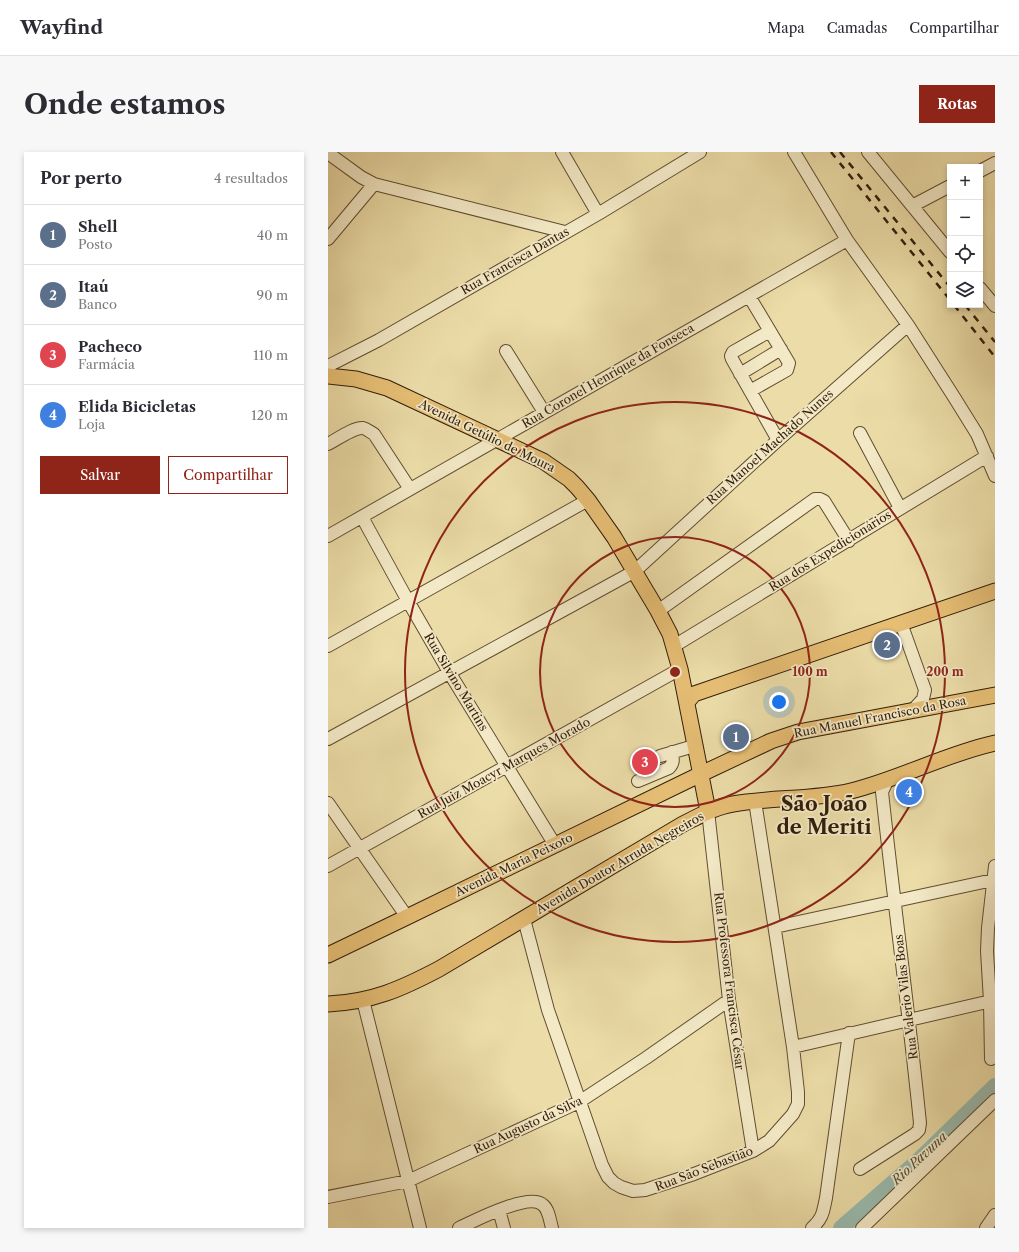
<!DOCTYPE html>
<html lang="pt">
<meta charset="utf-8">
<style>
body{margin:0;font-family:"Libre Caslon Text",serif;background:#f7f7f7;color:#2b2b33}
.controls{position:absolute;right:12px;top:12px;display:grid;overflow:hidden;border-radius:0px;box-shadow:0 2px 6px #0003}
.controls button{width:36px;height:36px;display:grid;place-items:center;padding:0;border:0;border-bottom:1px solid #e1e1e2;background:#fff;color:#2b2b33;font:20px sans-serif}
.you{position:absolute;left:451px;top:550px;width:14px;height:14px;margin:-10px;border:3px solid #fff;border-radius:50%;background:#1a73e8;box-shadow:0 0 0 6px #1a73e833}
.badge{display:grid;place-items:center;width:26px;height:26px;border-radius:50%;background:#8f2418;color:#fff;font-size:13px;font-weight:700}
.pin{position:absolute;translate:-50% -50%;border:2px solid #fff;box-shadow:0 1px 4px #0006}
.list{margin:0;padding:0;list-style:none}
h2{display:flex;justify-content:space-between;align-items:center;height:52px;margin:0;padding:0 16px;font-size:17px}
h2 small{font-size:13px;font-weight:400;color:#7c7c81}
.list li{display:grid;grid-template-columns:26px 1fr auto;gap:12px;align-items:center;box-sizing:border-box;height:60px;padding:0 16px;border-top:1px solid #e1e1e2}
.list b{display:block;font-size:15px;white-space:nowrap}
.list p{margin:0;font-size:13px;white-space:nowrap;color:#7c7c81}
.list em{font-size:13px;font-style:normal;color:#7c7c81}
.actions{display:flex;gap:8px;padding:12px 16px}
.actions a{flex:1;padding:9px 0;border:1px solid #8f2418;border-radius:0px;text-align:center;font-size:14px;color:#8f2418}
.actions .main{background:#8f2418;color:#fff}
.icon{flex:none;width:22px;height:22px;fill:none;stroke:currentColor;stroke-width:2;stroke-linecap:round;stroke-linejoin:round}
.map{position:relative;flex:none;width:667px;height:1076px;overflow:hidden;border-radius:0px}
header{display:flex;align-items:center;gap:24px;box-sizing:border-box;height:56px;padding:0 20px;background:#fff;border-bottom:1px solid #e1e1e2}
header strong{font-size:19px}
nav{display:flex;gap:22px;margin-inline-start:auto;font-size:14px}
.intro{display:flex;align-items:center;justify-content:space-between;box-sizing:border-box;height:96px;padding:0 24px}
h1{margin:0;font-size:28px}
.button{padding:10px 18px;border-radius:0px;background:#8f2418;color:#fff;font-size:14px;font-weight:700}
main{display:flex;gap:24px;padding:0 24px}
aside{flex:1;background:#fff;border-radius:0px;box-shadow:0 2px 6px #0003}
.map>svg:first-child{display:block}
.lines{fill:none;stroke-linecap:round;stroke-linejoin:round}
.river{stroke:#9abbaf;stroke-width:16}
.minor-casing{stroke:#604d32;stroke-width:14}
.major-casing{stroke:#321d0b;stroke-width:17}
.minor{stroke:#f3e9c6;stroke-width:12}
.major{stroke:#e6be74;stroke-width:15}
.rail{stroke:#321d0b;stroke-width:2.5;stroke-dasharray:7 7;stroke-linecap:butt}
.ring{fill:none;stroke:#8f2418;stroke-width:2}
.labels{text-anchor:middle;stroke-width:3.5;stroke-linejoin:round;paint-order:stroke}
.street-label{font-size:12px;fill:#321d0b;stroke:#f3e9c6}
.water-label{font-size:13px;font-style:italic;fill:#514c3c;stroke:#f3e9c6}
.town-label{font-size:20px;font-weight:bold;fill:#321d0b;stroke:#f3e9c6}
.centre{fill:#8f2418;stroke:#f3e9c6;stroke-width:2}
.ring-label{font-size:12px;text-anchor:middle;font-weight:bold;fill:#8f2418;stroke:#f3e9c6;stroke-width:3.5;stroke-linejoin:round;paint-order:stroke}
</style>
<header>
<strong>Wayfind</strong>
<nav><a>Mapa</a><a>Camadas</a><a>Compartilhar</a></nav>
</header>
<div class="intro"><h1>Onde estamos</h1><a class="button">Rotas</a></div>
<main>
<aside>
<h2>Por perto<small>4 resultados</small></h2>
<ul class="list">
<li><span class="badge" style="background:#5c6f8a">1</span><div><b>Shell</b><p>Posto</p></div><em>40 m</em></li>
<li><span class="badge" style="background:#5c6f8a">2</span><div><b>Itaú</b><p>Banco</p></div><em>90 m</em></li>
<li><span class="badge" style="background:#e0444e">3</span><div><b>Pacheco</b><p>Farmácia</p></div><em>110 m</em></li>
<li><span class="badge" style="background:#3f7fe0">4</span><div><b>Elida Bicicletas</b><p>Loja</p></div><em>120 m</em></li>
</ul>
<div class="actions"><a class="main">Salvar</a><a>Compartilhar</a></div>
</aside>
<div class="map">
<svg width="667" height="1076" viewBox="0 0 667 1076">
<rect width="100%" height="100%" fill="#ecdda8"/>
<filter id="stains"><feTurbulence type="fractalNoise" baseFrequency=".005" numOctaves="4"/><feColorMatrix values="0 0 0 0 .2 0 0 0 0 .09 0 0 0 0 .02 0 0 0 .5 -.17"/></filter>
<radialGradient id="worn" r=".72"><stop offset=".6" stop-color="#630" stop-opacity="0"/><stop offset="1" stop-color="#630" stop-opacity=".3"/></radialGradient>
<g class="lines">
<!-- river -->
<path class="river" d="M513,1076L590,1009L667,934"/>
<defs>
<path id="minor" d="M234,0L270,62
M466,0L519,88L580,173L626,245L649,282L667,324
M540,0L622,100
M0,1L33,25L46,32L237,80
M652,19L667,11
M584,54L622,34
M0,87L46,32
M652,136L667,154
M421,144L461,211L459,218L422,239
M442,179L405,200L403,204L404,207L450,288
M178,199L216,260
M0,214L51,188L270,62L372,0
M412,222L453,197
M532,281L572,356
M0,292C8,288 26,275 35,276C39,277 42,280 46,282L82,337
M34,365L80,449L121,520L227,693
M0,384L519,88
M330,459L487,347H492L496,349L521,389
M573,471L597,538L595,547L585,558
M0,494L260,348
M346,494L659,304
M0,587L307,419L450,288L580,173
M332,604L366,594
M310,629L341,616C346,611 345,607 344,600
M0,651L79,765
M380,659L401,848L425,999
M0,714L352,517
M196,767L220,858L274,1013L280,1025L286,1031L293,1035L305,1039L317,1038L366,1022L425,999L441,989L465,962L470,952V940L465,895L427,649
M447,775L665,728
M35,848L92,1076
M465,895L667,848
M663,907L662,849L659,799L660,776L667,714
M532,1017L587,982L591,978L592,971C581,861 566,751 554,640L559,629
M0,1045L80,1029L251,950L318,906L401,848
M171,1058L176,1076
M131,1076C146,1069 202,1040 215,1053C221,1058 222,1069 224,1076
M484,1076C495,1066 495,1060 498,1046L521,881
M534,1076L667,948
M658,1076L667,1063"/>
<path id="major" d="M0,224L28,227L59,236L215,309L241,327L249,335L260,348L286,385L330,459L342,482L352,517L380,659
M359,550L366,542L667,439
M0,803L79,765L373,622L443,589L470,580L667,543
M0,852C44,850 73,837 111,817L355,672C371,664 387,655 405,652C444,645 485,648 523,639C572,627 617,602 667,591"/>
</defs>
<!-- minor casing -->
<use href="#minor" class="minor-casing"/>
<!-- major casing -->
<use href="#major" class="major-casing"/>
<!-- minor -->
<use href="#minor" class="minor"/>
<!-- major -->
<use href="#major" class="major"/>
<!-- rail -->
<path class="rail" d="M503,0L622,148
M512,0L622,135
M626,153L667,205
M637,153L667,190"/>
</g>
<!-- distance rings -->
<g class="ring">
<circle cx="347" cy="520" r="135"/>
<circle cx="347" cy="520" r="270"/>
</g>
<g class="labels">
<!-- street labels -->
<g class="street-label">
<text transform="translate(187 109) rotate(-30)" y="4">Rua Francisca Dantas</text>
<text transform="translate(280 224) rotate(-30)" y="4">Rua Coronel Henrique da Fonseca</text>
<text transform="translate(159 284) rotate(26)" y="4">Avenida Getúlio de Moura</text>
<text transform="translate(442 295) rotate(-42)" y="4">Rua Manoel Machado Nunes</text>
<text transform="translate(502 399) rotate(-32)" y="4">Rua dos Expedicionários</text>
<text transform="translate(128 530) rotate(59)" y="4">Rua Silvino Martins</text>
<text transform="translate(552 565) rotate(-11)" y="4">Rua Manuel Francisco da Rosa</text>
<text transform="translate(176 616) rotate(-29)" y="4">Rua Juiz Moacyr Marques Morado</text>
<text transform="translate(292 711) rotate(-30)" y="4">Avenida Doutor Arruda Negreiros</text>
<text transform="translate(186 713) rotate(-26)" y="4">Avenida Maria Peixoto</text>
<text transform="translate(401 829) rotate(83)" y="4">Rua Professora Francisca César</text>
<text transform="translate(578 845) rotate(-97)" y="4">Rua Valerio Vilas Boas</text>
<text transform="translate(200 973) rotate(-25)" y="4">Rua Augusto da Silva</text>
<text transform="translate(376 1017) rotate(-21)" y="4">Rua São Sebastião</text>
</g>
<!-- water labels -->
<g class="water-label">
<text transform="translate(591 1006) rotate(-43)" y="5">Rio Pavuna</text>
</g>
<!-- town labels -->
<g class="town-label">
<text x="496" y="659">São João<tspan x="496" dy="23">de Meriti</tspan></text>
</g>
</g>
<circle cx="347" cy="520" r="6" class="centre"/>
<g class="ring-label">
<text x="482" y="524">100 m</text>
<text x="617" y="524">200 m</text>
</g>
<rect width="100%" height="100%" filter="url(#stains)"/>
<rect width="100%" height="100%" fill="url(#worn)"/>
</svg>
<div class="controls">
<button>+</button>
<button>−</button>
<button><svg class="icon" aria-label="locate" viewBox="0 0 24 24"><circle cx="12" cy="12" r="6"/><path d="M12 2v4M12 18v4M2 12h4M18 12h4"/></svg></button>
<button><svg class="icon" aria-label="layers" viewBox="0 0 24 24"><path d="M12 4l9 5-9 5-9-5zM3 14l9 5 9-5"/></svg></button>
</div>
<div class="you"></div>
<div class="pin badge" style="left:408px;top:585px;background:#5c6f8a">1</div>
<div class="pin badge" style="left:559px;top:493px;background:#5c6f8a">2</div>
<div class="pin badge" style="left:317px;top:610px;background:#e0444e">3</div>
<div class="pin badge" style="left:581px;top:640px;background:#3f7fe0">4</div>
</div>
</main>
